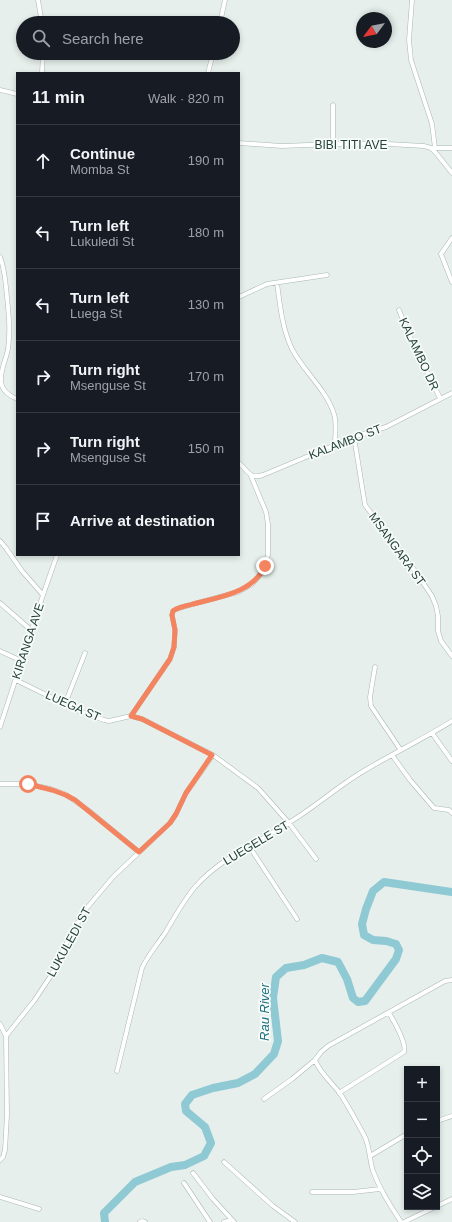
<!DOCTYPE html>
<meta charset="utf-8">
<style>
body{margin:0;font-family:Helvetica,sans-serif;background:#20242c;color:#f1f3f6}
.controls{position:absolute;right:12px;bottom:12px;display:grid;overflow:hidden;border-radius:0px;box-shadow:0 2px 6px #0003}
.controls button{width:36px;height:36px;display:grid;place-items:center;padding:0;border:0;border-bottom:1px solid #363941;background:#171b24;color:#f1f3f6;font:20px sans-serif}
.compass{position:absolute;left:356px;top:12px;width:36px;height:36px;border-radius:50%;background:#171b24;box-shadow:0 2px 6px #0003;rotate:238deg}
.stop{position:absolute;width:12px;height:12px;margin:-9px;border:3px solid #f4845f;border-radius:50%;background:#fff}
.stop.end{background:#f4845f;border-color:#fff;box-shadow:0 1px 4px #0008}
.list{margin:0;padding:0;list-style:none}
h2{display:flex;justify-content:space-between;align-items:center;height:52px;margin:0;padding:0 16px;font-size:17px}
h2 small{font-size:13px;font-weight:400;color:#9ea1a6}
.list li{display:grid;grid-template-columns:26px 1fr auto;gap:12px;align-items:center;box-sizing:border-box;height:72px;padding:0 16px;border-top:1px solid #363941}
.list b{display:block;font-size:15px;white-space:nowrap}
.list p{margin:0;font-size:13px;white-space:nowrap;color:#9ea1a6}
.list em{font-size:13px;font-style:normal;color:#9ea1a6}
.icon{flex:none;width:22px;height:22px;fill:none;stroke:currentColor;stroke-width:2;stroke-linecap:round;stroke-linejoin:round}
.map{position:relative;flex:none;width:452px;height:1222px;overflow:hidden}
.search{position:absolute;background:#171b24;box-shadow:0 2px 6px #0003;left:16px;top:16px;width:224px;height:44px;display:flex;align-items:center;gap:10px;box-sizing:border-box;padding:0 14px;border-radius:22px;color:#9ea1a6;font-size:15px}
.panel{position:absolute;background:#171b24;box-shadow:0 2px 6px #0003;left:16px;top:72px;width:224px;height:484px;border-radius:0px}
.map>svg:first-child{display:block}
.lines{fill:none;stroke-linecap:round;stroke-linejoin:round}
.river{stroke:#8ec9d4;stroke-width:8}
.minor-casing{stroke:#a8b8b2;stroke-width:5}
.minor{stroke:#fff;stroke-width:4}
.route{stroke:#f4845f;stroke-width:5}
.labels{text-anchor:middle;stroke-width:3.5;stroke-linejoin:round;paint-order:stroke}
.street-label{font-size:12px;fill:#24423a;stroke:#f7fbf9}
.water-label{font-size:13px;font-style:italic;fill:#1c6f80;stroke:#f7fbf9}
</style>
<div class="map">
<svg width="452" height="1222" viewBox="0 0 452 1222">
<rect width="100%" height="100%" fill="#e6efeb"/>
<g class="lines">
<!-- river -->
<path class="river" d="M105,1222L104,1213L135,1182L171,1167L185,1165L204,1156L211,1143L205,1127L186,1111L185,1104L192,1095L213,1088L238,1083L255,1074L274,1054L278,1041L273,998L276,977L286,968L304,965L322,958L338,962L347,979L353,998L358,1002L365,1001L396,959L399,950L396,944L386,941L373,940L364,935L362,924L366,909L373,891L384,882L452,892"/>
<defs>
<path id="minor" d="M38,0L42,23
M412,0L409,40L411,60L432,124L435,148
M220,23L225,0
M42,73L43,53
M208,73L213,53
M0,90L17,94
M239,143L282,146L333,144H388L424,146L431,148L436,153L452,173
M333,144V105
M433,148H452
M452,238L441,254L452,282
M0,257C4,267 5,277 6,287C8,308 11,328 8,349C6,360 0,370 1,382C2,391 10,396 17,399
M277,283C280,305 282,328 292,349C304,372 326,389 334,414C337,423 335,435 335,445
M239,297L267,284L327,275
M399,310L409,335L440,398
M354,437L365,505L415,571L432,596L436,606L438,616V631L441,641L452,656
M239,463C249,472 249,479 263,475L354,437L386,427L452,393
M0,541L6,548L22,571L43,595
M0,603L32,631
M0,651L22,661
M375,667L370,697L371,706L400,749
M16,680L79,711L104,720L109,721L131,716L142,719L213,755L258,788L289,823L316,859
M65,704L85,653
M131,716L170,659L174,647L175,630L172,615L173,611L176,609L186,606L238,592L252,584L263,572L265,566L268,555V524L266,512L251,476
M0,727L43,595L57,555
M432,733L452,761
M392,755L410,780L434,808L449,810L452,813
M0,784H28L51,789L65,794L88,810L139,852
M249,846L297,919
M0,1024L6,1036
M117,1071L142,968C148,955 157,945 165,933C174,918 184,900 195,887C221,857 258,843 290,822C315,807 337,787 362,772C392,754 423,739 452,721
M339,1093L404,1052C407,1044 394,1021 389,1013
M264,1099L292,1079L315,1060
M437,1121L452,1116
M370,1156L407,1134
M0,1160L3,1157L5,1150L7,1115L6,1036L34,1001L52,974L71,934L86,909L113,877L170,823L176,814L186,793L213,755
M224,1162L273,1206L295,1222
M193,1173L213,1199L234,1222
M184,1183L210,1222
M312,1192H353L380,1189
M0,1197L39,1209
M437,1206L452,1199
M140,1222L143,1221L145,1222
M224,1222L232,1220
M401,1222C390,1205 380,1190 373,1171C369,1159 370,1146 364,1135C356,1121 348,1105 339,1092C331,1082 320,1073 315,1060L321,1052L328,1046L445,981L452,980
M404,1222L435,1207"/>
</defs>
<!-- minor casing -->
<use href="#minor" class="minor-casing"/>
<!-- minor -->
<use href="#minor" class="minor"/>
</g>
<g class="lines">
<!-- route -->
<path class="route" d="M28,784C45,788 60,791 75,800L139,852L170,823L176,814L186,793L212,755L142,719L131,716L170,659L174,647L175,630L172,615L173,611C178,607 187,606 193,604C219,597 253,593 265,566"/>
</g>
<g class="labels">
<!-- street labels -->
<g class="street-label">
<text x="351" y="149">BIBI TITI AVE</text>
<text transform="translate(419 354) rotate(65)" y="4">KALAMBO DR</text>
<text transform="translate(345 442) rotate(-21)" y="4">KALAMBO ST</text>
<text transform="translate(397 549) rotate(54)" y="4">MSANGARA ST</text>
<text transform="translate(28 641) rotate(-72)" y="4">KIRANGA AVE</text>
<text transform="translate(73 706) rotate(24)" y="4">LUEGA ST</text>
<text transform="translate(256 843) rotate(-31)" y="4">LUEGELE ST</text>
<text transform="translate(69 942) rotate(-61)" y="4">LUKULEDI ST</text>
</g>
<!-- water labels -->
<g class="water-label">
<text transform="translate(264 1012) rotate(-90)" y="5">Rau River</text>
</g>
</g>
</svg>
<div class="controls">
<button>+</button>
<button>−</button>
<button><svg class="icon" aria-label="locate" viewBox="0 0 24 24"><circle cx="12" cy="12" r="6"/><path d="M12 2v4M12 18v4M2 12h4M18 12h4"/></svg></button>
<button><svg class="icon" aria-label="layers" viewBox="0 0 24 24"><path d="M12 4l9 5-9 5-9-5zM3 14l9 5 9-5"/></svg></button>
</div>
<svg class="compass" viewBox="-18 -18 36 36"><path d="M0-13l5 13h-10z" fill="#e53935"/><path d="M0 13l5-13h-10z" fill="#9ea1a6"/></svg>
<div class="stop" style="left:28px;top:784px"></div>
<div class="stop end" style="left:265px;top:566px"></div>
<div class="search"><svg class="icon" aria-label="search" viewBox="0 0 24 24"><circle cx="10" cy="10" r="6"/><path d="M15 15l6 6"/></svg>Search here</div>
<section class="panel">
<h2>11 min<small>Walk · 820 m</small></h2>
<ul class="list">
<li><svg class="icon" aria-label="ahead" viewBox="0 0 24 24"><path d="M12 20V5M6 11l6-6 6 6"/></svg><div><b>Continue</b><p>Momba St</p></div><em>190 m</em></li>
<li><svg class="icon" aria-label="left" viewBox="0 0 24 24"><path d="M17 20v-9H6M10 6l-5 5 5 5"/></svg><div><b>Turn left</b><p>Lukuledi St</p></div><em>180 m</em></li>
<li><svg class="icon" aria-label="left" viewBox="0 0 24 24"><path d="M17 20v-9H6M10 6l-5 5 5 5"/></svg><div><b>Turn left</b><p>Luega St</p></div><em>130 m</em></li>
<li><svg class="icon" aria-label="right" viewBox="0 0 24 24"><path d="M7 20v-9h11M14 6l5 5-5 5"/></svg><div><b>Turn right</b><p>Msenguse St</p></div><em>170 m</em></li>
<li><svg class="icon" aria-label="right" viewBox="0 0 24 24"><path d="M7 20v-9h11M14 6l5 5-5 5"/></svg><div><b>Turn right</b><p>Msenguse St</p></div><em>150 m</em></li>
<li><svg class="icon" aria-label="arrive" viewBox="0 0 24 24"><path d="M6 21V4h12l-3 4 3 4H6"/></svg><div><b>Arrive at destination</b></div></li>
</ul>
</section>
</div>
